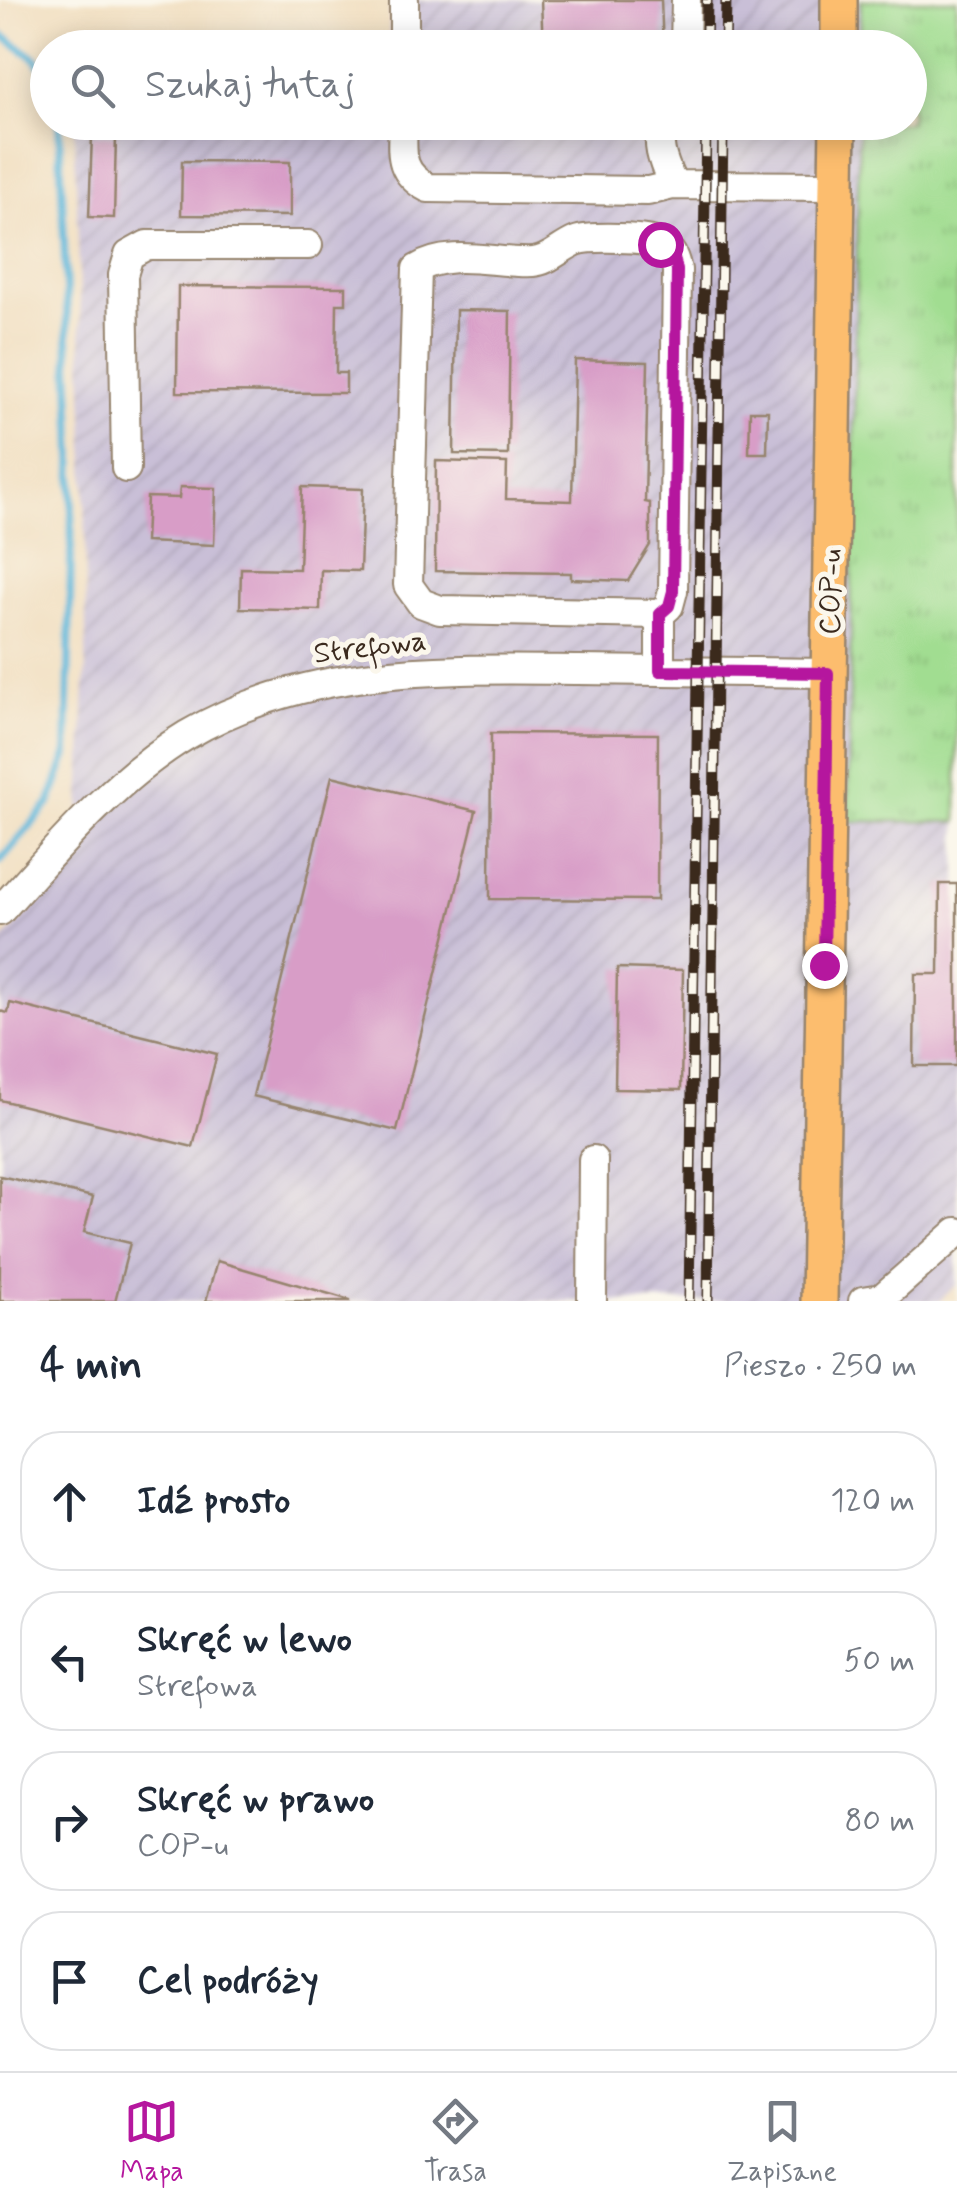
<!DOCTYPE html>
<html lang="pl">
<meta charset="utf-8">
<style>
body{margin:0;font-family:Mynerve,sans-serif;background:#f6f6f7;color:#1f2937}
.stop{position:absolute;width:30px;height:30px;margin:-22px;border:8px solid #b5179e;border-radius:50%;background:#fff}
.stop.end{background:#b5179e;border-color:#fff;box-shadow:0 2px 10px #0008}
.list{margin:0;padding:0;list-style:none}
h2{display:flex;justify-content:space-between;align-items:center;height:130px;margin:0;padding:0 40px;font-size:42px}
h2 small{font-size:32px;font-weight:400;color:#747a83}
.list li{display:grid;grid-template-columns:65px 1fr auto;gap:30px;align-items:center;box-sizing:border-box;height:140px;margin:0 20px 20px;padding:0 20px;border:2px solid #e0e1e3;border-radius:40px}
.list b{display:block;font-size:38px;white-space:nowrap}
.list p{margin:0;font-size:32px;white-space:nowrap;color:#747a83}
.list em{font-size:32px;font-style:normal;color:#747a83}
.icon{flex:none;width:55px;height:55px;fill:none;stroke:currentColor;stroke-width:2;stroke-linecap:round;stroke-linejoin:round}
.map{position:relative;flex:none;width:957px;height:1301px;overflow:hidden}
.search{position:absolute;background:#fff;box-shadow:0 5px 25px #0003;left:30px;right:30px;top:30px;height:110px;display:flex;align-items:center;gap:25px;box-sizing:border-box;padding:0 35px;border-radius:55px;color:#747a83;font-size:38px}
.sheet{height:770px;background:#fff}
nav{display:flex;justify-content:space-around;align-items:center;box-sizing:border-box;height:140px;border-top:2px solid #e0e1e3;background:#fff;font-size:28px;color:#747a83}
nav a{display:grid;justify-items:center;gap:5px}
nav .on{color:#b5179e}
.map>svg:first-child{display:block}
.industrial{fill:url(#industrial-furrows)}
.grass{fill:url(#grass-tufts);stroke:#6e8458;stroke-width:2.5}
.lines{fill:none;stroke-linecap:round;stroke-linejoin:round}
.stream{stroke:#5ab4d8;stroke-width:8}
.building{fill:#d89dc7}
.minor-casing{stroke:#96846e;stroke-width:32}
.major-casing{stroke:#96846e;stroke-width:40}
.minor{stroke:#fff;stroke-width:28}
.major{stroke:#fcbd6e;stroke-width:35}
.rail-casing{stroke:#3b2a1e;stroke-width:11}
.rail{stroke:#fbf7ec;stroke-width:8;stroke-dasharray:22;stroke-linecap:butt}
.route{stroke:#b5179e;stroke-width:12}
.labels{text-anchor:middle;stroke-width:10;stroke-linejoin:round;paint-order:stroke}
.street-label{font-size:30px;fill:#3b2a1e;stroke:#fbf7ec}
</style>
<div class="map">
<svg width="957" height="1301" viewBox="0 0 957 1301">
<defs>
<pattern id="industrial-furrows" width="10" height="10" patternUnits="userSpaceOnUse" patternTransform="scale(2.5)"><rect width="10" height="10" fill="#c9bfd7"/><path d="M-1 1l2-2M0 10L10 0M9 11l2-2" fill="none" stroke="#aea4b8"/></pattern>
<pattern id="grass-tufts" width="24" height="20" patternUnits="userSpaceOnUse" patternTransform="scale(2.5)"><rect width="24" height="20" fill="#a1dd91"/><path d="M3 7l-1-3M5 7V3M7 7l1-3M15 17l-1-3M17 17v-4M19 17l1-3" fill="none" stroke="#8cbe7d"/></pattern>
</defs>
<rect width="100%" height="100%" fill="#fbf7ec"/>
<filter id="ink" filterUnits="userSpaceOnUse"><feTurbulence type="fractalNoise" baseFrequency=".01" numOctaves="2"/><feDisplacementMap in="SourceGraphic" scale="20" xChannelSelector="R" yChannelSelector="G"/><feConvolveMatrix kernelMatrix="1 2 1 2 8 2 1 2 1" color-interpolation-filters="sRGB"/></filter>
<filter id="wash" filterUnits="userSpaceOnUse"><feTurbulence type="fractalNoise" baseFrequency=".0048" numOctaves="4" result="noise"/><feDisplacementMap in="SourceGraphic" scale="40" xChannelSelector="R" yChannelSelector="G"/><feGaussianBlur stdDeviation="2.25" result="paint"/><feColorMatrix in="noise" values="0 0 0 0 0 0 0 0 0 0 0 0 0 0 0 0 0 1.4 0 .05"/><feComposite in="paint" operator="in"/></filter>
<g filter="url(#wash)">
<rect width="100%" height="100%" fill="#f1debf"/>
<!-- industrial -->
<path class="industrial" d="M390,0H861L860,47L389,48Z
M74,123H859L849,820L957,822V1285L939,1301H0V943L78,858L86,656L85,450Z"/>
<!-- grass -->
<path class="grass" d="M861,0H957V822L848,821L859,123L910,122V48L860,47Z"/>
<g class="lines">
<!-- stream -->
<path class="stream" d="M0,34L36,59L48,79
M0,861L49,804L67,755L73,456L59,122"/>
</g>
<g id="blocks">
<!-- building -->
<path class="building" d="M541,0H661L663,48H543Z
M92,135L116,136L114,218L89,217Z
M182,161L290,162V216L181,215Z
M178,286L346,287V304H337L336,373H346V393L177,392Z
M456,310L510,311L508,455L454,454Z
M575,360L648,362L645,502L650,503V545L628,581L571,579V573L435,571L436,461L507,463L506,499L572,501Z
M750,411H768L767,453H749Z
M180,487L216,488L214,545L145,542L147,497L179,498Z
M302,487L363,489L360,571L321,570L320,610L240,608L241,568L299,569Z
M491,733L658,734L657,900L490,899Z
M332,776L476,811L397,1131L253,1096Z
M940,884H957V1066H914L915,974H939Z
M617,968L683,970L681,1090L615,1089Z
M10,1003L217,1054L193,1147L0,1100V1011L8,1013Z
M0,1176L93,1197L84,1232L130,1243L115,1301H0Z
M217,1261L350,1300V1301H206Z"/>
</g>
</g>
<g filter="url(#ink)">
<use href="#blocks" fill-opacity="0" stroke="#96846e" stroke-width="2.5"/>
<g class="lines">
<defs>
<path id="minor" d="M404,48V0
M685,48L686,0
M403,122C402,154 398,172 428,188L648,191L673,185L837,186
M664,122C654,144 664,164 673,185
M126,468L123,275L129,255L147,245H308
M660,614L440,610L421,603L408,585L417,269C449,248 497,264 533,262C549,261 561,247 576,241C590,236 648,237 661,244C673,251 674,259 677,270L673,591L669,606L660,614V671
M0,911C56,849 114,779 187,735C307,664 444,669 578,670C661,671 745,672 828,673
M592,1301L593,1160
M863,1301L882,1298L957,1232"/>
<path id="major" d="M839,48V0
M819,1301L838,122"/>
</defs>
<!-- minor casing -->
<use href="#minor" class="minor-casing"/>
<!-- major casing -->
<use href="#major" class="major-casing"/>
<!-- minor -->
<use href="#minor" class="minor"/>
<!-- major -->
<use href="#major" class="major"/>
<defs>
<path id="rail" d="M706,48L707,0
M725,48L726,0
M689,1301L706,122
M708,1301L723,122"/>
</defs>
<!-- rail casing -->
<use href="#rail" class="rail-casing"/>
<!-- rail -->
<use href="#rail" class="rail"/>
</g>
</g>
<g class="lines" filter="url(#ink)">
<!-- route -->
<path class="route" d="M660,244L673,253L677,270L673,591L669,606L660,614V671L828,673L824,965"/>
</g>
<g class="labels">
<!-- street labels -->
<g class="street-label">
<text transform="translate(830 592) rotate(-89)" y="10">COP-u</text>
<text transform="translate(370 646) rotate(-7)" y="10">Strefowa</text>
</g>
</g>
</svg>
<div class="stop" style="left:660px;top:244px"></div>
<div class="stop end" style="left:824px;top:965px"></div>
<div class="search"><svg class="icon" aria-label="search" viewBox="0 0 24 24"><circle cx="10" cy="10" r="6"/><path d="M15 15l6 6"/></svg>Szukaj tutaj</div>
</div>
<section class="sheet">
<h2>4 min<small>Pieszo · 250 m</small></h2>
<ul class="list">
<li><svg class="icon" aria-label="ahead" viewBox="0 0 24 24"><path d="M12 20V5M6 11l6-6 6 6"/></svg><div><b>Idź prosto</b></div><em>120 m</em></li>
<li><svg class="icon" aria-label="left" viewBox="0 0 24 24"><path d="M17 20v-9H6M10 6l-5 5 5 5"/></svg><div><b>Skręć w lewo</b><p>Strefowa</p></div><em>50 m</em></li>
<li><svg class="icon" aria-label="right" viewBox="0 0 24 24"><path d="M7 20v-9h11M14 6l5 5-5 5"/></svg><div><b>Skręć w prawo</b><p>COP-u</p></div><em>80 m</em></li>
<li><svg class="icon" aria-label="arrive" viewBox="0 0 24 24"><path d="M6 21V4h12l-3 4 3 4H6"/></svg><div><b>Cel podróży</b></div></li>
</ul>
</section>
<nav>
<a class="on"><svg class="icon" aria-label="map" viewBox="0 0 24 24"><path d="M3 6l6-2 6 2 6-2v14l-6 2-6-2-6 2zM9 4v14M15 6v14"/></svg>Mapa</a>
<a><svg class="icon" aria-label="directions" viewBox="0 0 24 24"><path d="M12 3l9 9-9 9-9-9zM9 14v-3h6M13 9l2 2-2 2"/></svg>Trasa</a>
<a><svg class="icon" aria-label="saved" viewBox="0 0 24 24"><path d="M7 4h10v16l-5-4-5 4z"/></svg>Zapisane</a>
</nav>
